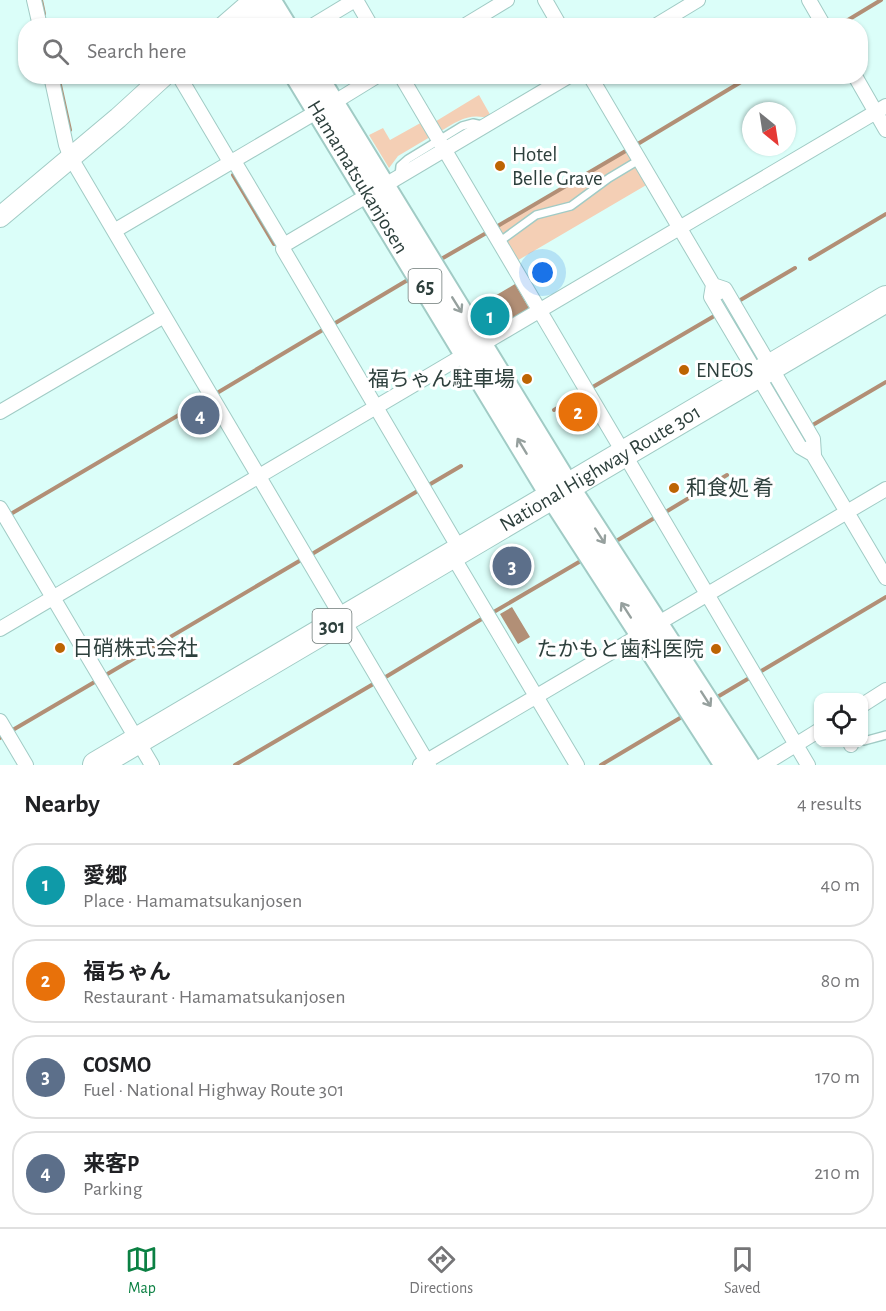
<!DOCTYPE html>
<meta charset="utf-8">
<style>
body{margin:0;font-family:"Alegreya Sans","Noto Sans JP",sans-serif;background:#f6f6f6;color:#202124}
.controls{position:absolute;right:18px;bottom:18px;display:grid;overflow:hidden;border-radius:12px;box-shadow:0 2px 4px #0004}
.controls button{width:54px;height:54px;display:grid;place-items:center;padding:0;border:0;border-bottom:2px solid #e0e0e0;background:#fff;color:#202124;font:30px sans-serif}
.compass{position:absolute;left:742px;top:102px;width:54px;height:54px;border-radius:50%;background:#fff;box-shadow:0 2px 4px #0004;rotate:150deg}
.you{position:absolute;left:543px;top:273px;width:21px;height:21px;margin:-15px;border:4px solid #fff;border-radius:50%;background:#1a73e8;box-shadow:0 0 0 9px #1a73e833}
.badge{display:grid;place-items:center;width:39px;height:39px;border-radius:50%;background:#0b8043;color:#fff;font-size:20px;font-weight:700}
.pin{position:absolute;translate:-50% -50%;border:3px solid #fff;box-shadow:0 2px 6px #0006}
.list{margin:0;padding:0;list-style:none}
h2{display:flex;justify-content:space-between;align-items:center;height:78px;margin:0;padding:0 24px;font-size:26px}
h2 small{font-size:20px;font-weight:400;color:#757577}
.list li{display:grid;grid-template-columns:39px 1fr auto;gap:18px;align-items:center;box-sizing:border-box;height:84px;margin:0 12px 12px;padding:0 12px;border:2px solid #e0e0e0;border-radius:24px}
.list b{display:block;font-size:22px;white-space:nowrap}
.list p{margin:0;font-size:20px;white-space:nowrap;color:#757577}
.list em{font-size:20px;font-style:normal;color:#757577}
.icon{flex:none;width:33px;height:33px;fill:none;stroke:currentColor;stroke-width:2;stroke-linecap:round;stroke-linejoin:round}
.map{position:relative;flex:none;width:886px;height:765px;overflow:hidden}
.search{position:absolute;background:#fff;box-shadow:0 2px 4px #0004;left:18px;right:18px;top:18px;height:66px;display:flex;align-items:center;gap:15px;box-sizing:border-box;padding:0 21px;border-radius:24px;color:#757577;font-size:22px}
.sheet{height:462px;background:#fff}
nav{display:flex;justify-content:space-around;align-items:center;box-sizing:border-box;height:84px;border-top:2px solid #e0e0e0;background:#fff;font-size:16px;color:#757577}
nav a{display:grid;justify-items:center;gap:3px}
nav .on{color:#0b8043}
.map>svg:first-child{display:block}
.green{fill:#f4cfb5}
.water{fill:#b28f76}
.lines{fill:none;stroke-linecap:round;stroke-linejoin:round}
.stream{stroke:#b28f76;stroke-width:4}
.street-tunnel{stroke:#b8d8d3;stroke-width:14;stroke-dasharray:14 7;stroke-linecap:butt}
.lane-casing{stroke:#a1cbc5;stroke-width:10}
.street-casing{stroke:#a1cbc5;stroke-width:16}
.secondary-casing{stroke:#a1cbc5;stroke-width:22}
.primary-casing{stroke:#a1cbc5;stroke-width:26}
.highway-casing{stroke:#a1cbc5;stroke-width:28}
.lane{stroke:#fff;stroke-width:7}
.street{stroke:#fff;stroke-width:14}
.secondary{stroke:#fff;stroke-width:20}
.primary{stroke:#fff;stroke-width:22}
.highway{stroke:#fff;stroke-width:26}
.oneway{stroke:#96a09e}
.poi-dot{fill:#bd6402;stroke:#fff;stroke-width:2}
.labels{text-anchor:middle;stroke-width:6;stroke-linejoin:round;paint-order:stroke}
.shield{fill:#fff;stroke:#6d7977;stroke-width:1.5}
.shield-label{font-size:20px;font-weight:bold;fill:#2e403d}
.poi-label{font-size:21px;fill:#2e403d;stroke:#fff;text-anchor:start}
.street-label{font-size:21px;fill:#2e403d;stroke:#fff}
</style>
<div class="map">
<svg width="886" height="765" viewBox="0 0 886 765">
<rect width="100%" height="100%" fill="#dbfef9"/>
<!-- green -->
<path class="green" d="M479,95L492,118L490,119C470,112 458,121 441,131L433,123Z
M424,121L430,137L398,156L389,168L369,135L383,128L390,140Z
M628,150L648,184L515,262L495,229Z"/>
<!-- water -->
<path class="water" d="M515,284L530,310L503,326L488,300Z
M512,607L530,637L518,644L500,614Z"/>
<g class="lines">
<!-- stream -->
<path class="stream" d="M41,0L44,14
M46,21L47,26
M838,26L881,0
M58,76L70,130
M636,145L751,76
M233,175L274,244
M496,227L629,149
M443,258L488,232
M810,259L886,214
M737,302L795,268
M332,325L406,281
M591,388L716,315
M217,393L326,328
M554,410L583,393
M811,426L886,382
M427,486L461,466
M664,513L727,475
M9,515L206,399
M618,540L656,517
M312,554L421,489
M492,613L579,562
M758,673L886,597
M104,676L301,560
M384,678L485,617
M719,696L751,677
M11,731L98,680
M0,738V737
M235,765L375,683
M601,765L680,718"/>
<!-- street-tunnel -->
<path class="street-tunnel" d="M755,357L772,385"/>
<defs>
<path id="lane" d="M399,176L400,166L408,159L462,126L473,123L482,125
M499,242L536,215L571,206L609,178L639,160
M864,741L886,735"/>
<path id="street" d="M34,0L40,26
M356,0L371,26
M545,0L560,26
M809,0L824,26
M312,26L355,0
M464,26L507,0
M655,26L698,0
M51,76L66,145L71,158L429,765
M179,76L230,162
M401,76L808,765
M590,76L718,293
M855,76L886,130
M333,103L377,76
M234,161L284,245L283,249L460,550
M114,231L318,111
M284,245L569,76
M713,285L725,289L813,439L814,455L800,447L711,297Z
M0,412L164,316
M809,448L886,578
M0,508L152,765
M452,555L577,765
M657,624L886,489
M0,629L886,106
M864,704L886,690
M0,721L26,765
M850,742L851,745
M420,765L642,634
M763,765L818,731"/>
<path id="secondary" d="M224,26L254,0
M0,217L118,118L164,76"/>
<g id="primary">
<path d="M250,0L265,26"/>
<path d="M269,0L285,26"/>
<path id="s1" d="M297,76L552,496L726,765"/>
<path d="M316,76L568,487L748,765"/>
</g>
<g id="highway">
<path id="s2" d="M96,765L886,299"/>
</g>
</defs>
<!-- lane casing -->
<use href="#lane" class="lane-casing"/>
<!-- street casing -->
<use href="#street" class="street-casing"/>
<!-- secondary casing -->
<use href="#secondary" class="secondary-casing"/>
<!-- primary casing -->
<use href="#primary" class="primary-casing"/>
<!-- highway casing -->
<use href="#highway" class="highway-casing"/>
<!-- lane -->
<use href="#lane" class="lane"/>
<!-- street -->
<use href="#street" class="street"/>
<!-- secondary -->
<use href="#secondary" class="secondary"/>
<!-- primary -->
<use href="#primary" class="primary"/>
<!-- highway -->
<use href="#highway" class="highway"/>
</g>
<!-- one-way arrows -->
<defs><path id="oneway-shaft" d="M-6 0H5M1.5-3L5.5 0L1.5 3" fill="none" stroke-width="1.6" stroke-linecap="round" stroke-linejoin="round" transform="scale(1.5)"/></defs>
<g class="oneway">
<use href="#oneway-shaft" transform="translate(457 305) rotate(58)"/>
<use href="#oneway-shaft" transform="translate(522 446) rotate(-121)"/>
<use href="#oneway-shaft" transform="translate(600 536) rotate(57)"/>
<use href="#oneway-shaft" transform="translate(626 610) rotate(-123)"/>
<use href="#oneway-shaft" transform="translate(706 699) rotate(57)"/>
</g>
<!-- markers -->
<g class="poi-dot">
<circle cx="500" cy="166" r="6"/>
<circle cx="684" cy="370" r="6"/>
<circle cx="527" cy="379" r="6"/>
<circle cx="674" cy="488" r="6"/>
<circle cx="60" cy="648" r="6"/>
<circle cx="716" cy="649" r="6"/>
</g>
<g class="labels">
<!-- shield labels -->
<g class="shield">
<rect x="408.5" y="269" width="33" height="34" rx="4.5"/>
<rect x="312.5" y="609" width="39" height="34" rx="4.5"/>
</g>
<g class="shield-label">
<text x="425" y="293">65</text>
<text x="332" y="633">301</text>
</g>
<!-- poi labels -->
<g class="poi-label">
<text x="512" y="161">Hotel<tspan x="512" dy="24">Belle Grave</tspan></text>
<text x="696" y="377">ENEOS</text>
<text x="515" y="386" text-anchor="end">福ちゃん駐車場</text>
<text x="686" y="495">和食処 肴</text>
<text x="72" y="655">日硝株式会社</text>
<text x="704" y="656" text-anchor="end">たかもと歯科医院</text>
</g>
<!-- street labels -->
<g class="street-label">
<text dy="7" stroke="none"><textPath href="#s1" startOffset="118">Hamamatsukanjosen</textPath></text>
<text dy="7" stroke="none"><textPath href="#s2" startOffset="585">National Highway Route 301</textPath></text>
</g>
</g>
</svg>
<div class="controls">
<button><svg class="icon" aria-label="locate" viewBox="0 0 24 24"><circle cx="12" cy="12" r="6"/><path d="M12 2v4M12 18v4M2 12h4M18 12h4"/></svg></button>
</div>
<svg class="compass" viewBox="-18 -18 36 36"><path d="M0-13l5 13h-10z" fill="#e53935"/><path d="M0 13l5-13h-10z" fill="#757577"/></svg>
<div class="you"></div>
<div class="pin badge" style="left:490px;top:316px;background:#0f9aa8">1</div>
<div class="pin badge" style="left:578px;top:412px;background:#e8710a">2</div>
<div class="pin badge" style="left:512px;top:566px;background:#5c6f8a">3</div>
<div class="pin badge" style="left:200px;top:415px;background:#5c6f8a">4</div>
<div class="search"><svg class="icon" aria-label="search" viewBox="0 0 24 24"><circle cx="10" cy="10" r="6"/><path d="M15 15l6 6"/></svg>Search here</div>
</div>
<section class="sheet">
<h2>Nearby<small>4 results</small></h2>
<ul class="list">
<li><span class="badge" style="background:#0f9aa8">1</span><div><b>愛郷</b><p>Place · Hamamatsukanjosen</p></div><em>40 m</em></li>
<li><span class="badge" style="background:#e8710a">2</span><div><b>福ちゃん</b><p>Restaurant · Hamamatsukanjosen</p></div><em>80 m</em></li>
<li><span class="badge" style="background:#5c6f8a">3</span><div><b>COSMO</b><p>Fuel · National Highway Route 301</p></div><em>170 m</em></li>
<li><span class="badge" style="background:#5c6f8a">4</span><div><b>来客P</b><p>Parking</p></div><em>210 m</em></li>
</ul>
</section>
<nav>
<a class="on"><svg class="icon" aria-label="map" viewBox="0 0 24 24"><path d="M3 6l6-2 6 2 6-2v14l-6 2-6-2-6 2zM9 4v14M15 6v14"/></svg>Map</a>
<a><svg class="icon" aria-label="directions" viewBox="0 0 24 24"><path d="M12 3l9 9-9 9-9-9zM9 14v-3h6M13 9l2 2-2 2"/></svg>Directions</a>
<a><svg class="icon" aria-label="saved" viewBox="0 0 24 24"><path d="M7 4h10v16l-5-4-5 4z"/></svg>Saved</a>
</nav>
